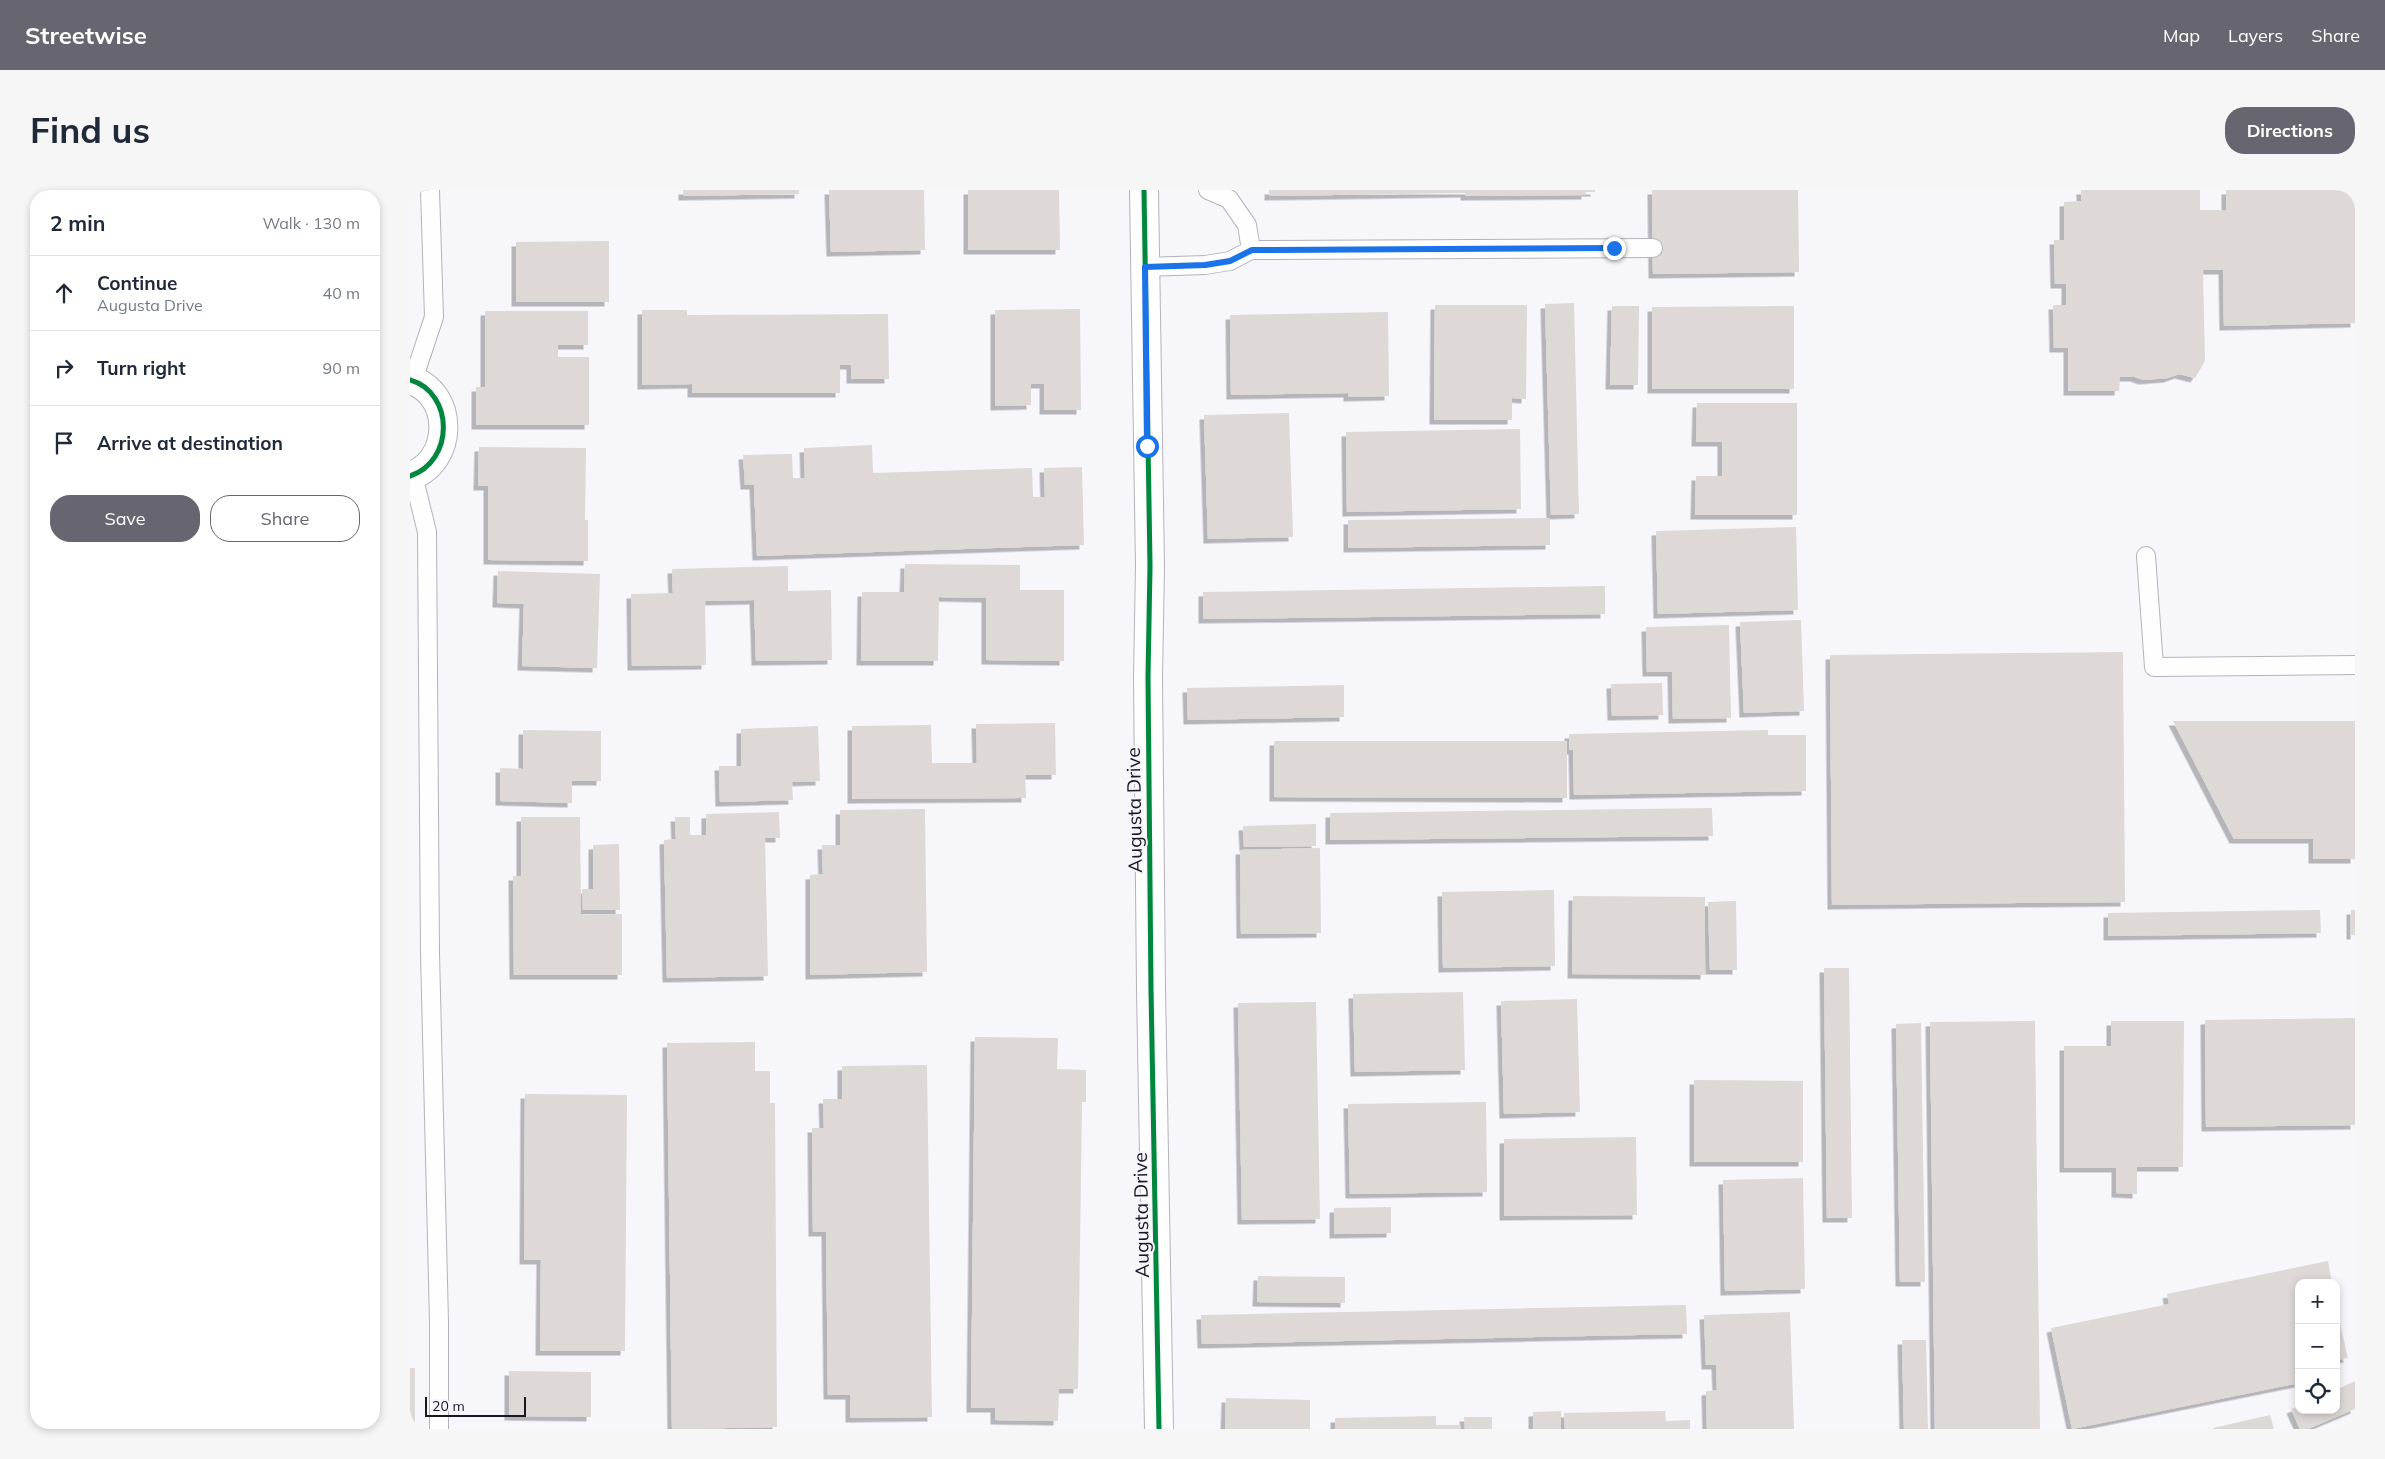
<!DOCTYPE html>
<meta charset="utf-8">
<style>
body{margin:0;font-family:Mulish,sans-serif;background:#f6f6f7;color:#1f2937}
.controls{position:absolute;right:15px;bottom:15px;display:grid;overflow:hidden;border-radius:10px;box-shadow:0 2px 8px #0003}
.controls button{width:45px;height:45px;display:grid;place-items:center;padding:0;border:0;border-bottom:1px solid #e0e1e3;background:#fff;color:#1f2937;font:25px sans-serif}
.scale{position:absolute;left:15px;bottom:12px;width:101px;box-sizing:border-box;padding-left:5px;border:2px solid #191723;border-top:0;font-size:14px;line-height:18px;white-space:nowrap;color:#191723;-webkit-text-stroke:4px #f6f5fc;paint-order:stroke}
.stop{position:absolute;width:15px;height:15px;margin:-11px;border:4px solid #1a73e8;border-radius:50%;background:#fff}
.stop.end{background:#1a73e8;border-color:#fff;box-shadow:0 1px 5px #0008}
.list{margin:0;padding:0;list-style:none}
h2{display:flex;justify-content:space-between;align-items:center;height:65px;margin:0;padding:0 20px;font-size:21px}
h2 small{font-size:16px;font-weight:400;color:#747a83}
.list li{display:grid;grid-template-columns:32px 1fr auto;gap:15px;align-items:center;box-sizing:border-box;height:75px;padding:0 20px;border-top:1px solid #e0e1e3}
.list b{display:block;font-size:19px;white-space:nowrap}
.list p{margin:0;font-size:16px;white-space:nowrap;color:#747a83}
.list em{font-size:16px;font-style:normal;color:#747a83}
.actions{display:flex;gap:10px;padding:15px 20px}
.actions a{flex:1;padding:11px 0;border:1px solid #67656f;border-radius:20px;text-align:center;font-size:18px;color:#67656f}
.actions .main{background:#67656f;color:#fff}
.icon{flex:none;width:28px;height:28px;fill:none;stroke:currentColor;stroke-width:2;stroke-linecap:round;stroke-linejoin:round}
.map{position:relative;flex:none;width:1945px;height:1239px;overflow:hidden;border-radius:20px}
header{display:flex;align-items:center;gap:30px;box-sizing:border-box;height:70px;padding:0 25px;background:#67656f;color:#fff}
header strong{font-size:24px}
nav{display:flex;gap:28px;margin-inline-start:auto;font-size:18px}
.intro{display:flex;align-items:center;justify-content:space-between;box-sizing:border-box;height:120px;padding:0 30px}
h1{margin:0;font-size:35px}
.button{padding:12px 22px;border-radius:20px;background:#67656f;color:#fff;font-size:18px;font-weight:700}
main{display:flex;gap:30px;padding:0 30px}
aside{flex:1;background:#fff;border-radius:20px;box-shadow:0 2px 8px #0003}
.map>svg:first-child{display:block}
.building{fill:#ded9d6;filter:url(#shadow)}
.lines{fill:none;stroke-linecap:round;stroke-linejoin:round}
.lane-casing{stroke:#b4b3bb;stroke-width:20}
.street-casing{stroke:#b4b3bb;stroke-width:30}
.secondary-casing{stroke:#b4b3bb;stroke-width:30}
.lane{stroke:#fefefe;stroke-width:18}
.street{stroke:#fefefe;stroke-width:28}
.secondary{stroke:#fefefe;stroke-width:28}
.cycleway-casing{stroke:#f6f5fc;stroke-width:8}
.cycleway{stroke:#00873e;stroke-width:5}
.route{stroke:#1a73e8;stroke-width:6}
.labels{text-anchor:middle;stroke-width:4;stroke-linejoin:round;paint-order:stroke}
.street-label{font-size:19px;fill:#191723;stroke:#f6f5fc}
</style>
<header>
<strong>Streetwise</strong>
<nav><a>Map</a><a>Layers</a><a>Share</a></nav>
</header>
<div class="intro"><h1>Find us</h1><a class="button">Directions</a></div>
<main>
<aside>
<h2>2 min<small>Walk · 130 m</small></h2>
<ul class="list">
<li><svg class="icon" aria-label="ahead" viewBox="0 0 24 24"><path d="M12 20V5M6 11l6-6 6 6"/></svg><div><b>Continue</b><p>Augusta Drive</p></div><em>40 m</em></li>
<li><svg class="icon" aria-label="right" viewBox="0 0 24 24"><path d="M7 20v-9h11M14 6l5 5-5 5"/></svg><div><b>Turn right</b></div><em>90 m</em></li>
<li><svg class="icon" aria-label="arrive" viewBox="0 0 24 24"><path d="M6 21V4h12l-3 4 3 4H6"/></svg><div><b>Arrive at destination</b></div></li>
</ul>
<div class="actions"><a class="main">Save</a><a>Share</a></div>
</aside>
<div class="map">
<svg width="1945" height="1239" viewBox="0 0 1945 1239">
<defs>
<filter id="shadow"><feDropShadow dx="-4.5" dy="4.5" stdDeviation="0" flood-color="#0004"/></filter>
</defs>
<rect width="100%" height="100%" fill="#f7f6fb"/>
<!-- building -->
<path class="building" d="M273,0H389V4L273,6Z
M419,0H514L515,60L421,62Z
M558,0H649L650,60H558Z
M859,0H1185V2H1176V5L1055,6V3L859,6Z
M1242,0H1388L1389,82L1243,84Z
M1671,0H1790V20H1816V0H1945V133L1814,136L1813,80H1793L1795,171L1785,188L1769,184L1758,188L1733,190L1725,187H1710L1709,201H1658V158H1644L1643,115H1656V94H1645L1644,50H1654V12L1671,11Z
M199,51V112H106V52Z
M1164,113L1169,324L1141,325L1135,114Z
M1025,115H1117L1116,209L1102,208V230H1024Z
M1202,116H1229L1228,195H1200Z
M1384,116V199H1242V117Z
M670,119L671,220H634V194H621V215L585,216V120Z
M232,120H277V125L478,124L479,189H441V175H430V203H282V194L232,195Z
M75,121H178V155H148V167H179V235H66V197H75Z
M978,122L979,206L938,207V203L821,205L820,125Z
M1287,213H1387V325H1285L1286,286H1312V252H1286Z
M879,223L883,347L798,349L794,225Z
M1110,239L1111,319L937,322L936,242Z
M462,255L463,283L622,278L623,307H635L634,278L672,277L674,355L347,366L344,295H335L333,265L382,264L383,288H395L394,258Z
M69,257L176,258L175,330H178V371L78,370V296H68Z
M1140,328V355L938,358V330Z
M1386,337L1388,420L1248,424L1246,341Z
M495,374L610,375V400H654V471L576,470V408L529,407L528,471H451L452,402H494Z
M378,376V401L421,400L422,470L346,471L344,410L295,411L296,475L222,476L221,404L263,403L262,379Z
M88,381L190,384L187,478L112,476L114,414L87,413Z
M1195,396V424L793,429V402Z
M1391,430L1394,521L1334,523L1330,432Z
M1319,435L1321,528L1263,529L1262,482H1237L1236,437Z
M1713,462L1715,712L1422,715L1420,465Z
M1252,493L1253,525L1202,526L1201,494Z
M934,495V527L778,530L777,498Z
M1763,531H1945V669H1903V649H1824Z
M645,533L646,585H615L616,608L442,609V536L521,535L522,573H567L566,534Z
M408,536L410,591L382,592L383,610L310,612L309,576H331V539Z
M113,540L191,541V591H162V613L90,611V578L113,579Z
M1358,540V545H1396V601L1164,605L1163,560H1159V544Z
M864,551H1157V608L864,607Z
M1302,618L1303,646L920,650V623Z
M515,619L517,782L400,785V685L413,684L412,655H430V620Z
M369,622L370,648H355L358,786L257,788L254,650L266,649L265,627H280V645H296V624Z
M111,627H170L171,725L212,724V785H104L103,686H111Z
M906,634V656L834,657L833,636Z
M209,654L210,720H173L172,699H183V655Z
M910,658L911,743L831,744L830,660Z
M1144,700L1145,776L1033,778L1032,702Z
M1163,706L1295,707V785L1162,784Z
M1326,711L1327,780H1300L1298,712Z
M1910,720L1911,743L1698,746V723Z
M1941,720H1945V745H1941Z
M1414,778H1439L1442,1028H1417Z
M1053,802L1055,880L945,882L943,804Z
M1167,809L1170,922L1094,924L1091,811Z
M906,812L910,1029L832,1030L828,813Z
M1945,828V935L1796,937L1795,830Z
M1625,831L1630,1239H1525L1520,832Z
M1701,831H1774L1773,977H1727V1004L1706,1003V978H1654V856H1701Z
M1511,833L1515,1092H1490L1486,834Z
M565,847L648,848L647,879L676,880V912H672L668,1199H649L648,1231L585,1230V1218H561Z
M345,852V881H360V913H365L367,1237L262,1239L257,853Z
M517,875L522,1227L440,1228V1205H418L416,1042H403L402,938H414L413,909H432V876Z
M1284,890L1393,891V972H1284Z
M115,904L217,905L215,1161H130L131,1070H114Z
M1076,912L1077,1002L940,1004L938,914Z
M1226,947L1227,1025L1094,1026V949Z
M1393,988L1395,1099L1315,1101L1313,990Z
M981,1017V1043L924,1044V1018Z
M1918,1071L1922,1093H1889V1193L1662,1239L1641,1138L1759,1114L1757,1104Z
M848,1086L935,1087V1113L847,1112Z
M1276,1115L1277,1144L792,1154L791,1125Z
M1926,1116L1938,1168L1926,1170Z
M1380,1122L1384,1239H1297L1296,1201L1307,1200L1306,1175H1296L1294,1125Z
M1492,1150H1516L1518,1239H1494Z
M0,1178H5V1239H0Z
M99,1181L181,1182V1227L99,1226Z
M1945,1191V1219L1898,1239H1890L1881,1219L1889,1216V1220H1926V1200Z
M816,1208L900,1210V1239H815Z
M1151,1221V1239H1123V1222Z
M1255,1221L1256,1231L1280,1230V1239H1155L1154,1223Z
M1860,1225L1864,1239H1803V1238Z
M1026,1226V1235H1051V1239H925V1228Z
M1054,1227H1082V1239H1055Z"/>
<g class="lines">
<defs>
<path id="lane" d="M841,60L1243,58
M735,77L795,75L820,71L841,60L837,35L819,9L798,0
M3,190L24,127L20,0
M3,285L17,342L20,763L29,1132V1239
M1736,366L1744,477L1945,475"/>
<path id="street" d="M0,190C45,203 44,272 0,286"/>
<path id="secondary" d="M734,0L740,376L738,487L741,799L749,1239"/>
</defs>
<!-- lane casing -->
<use href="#lane" class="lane-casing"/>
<!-- street casing -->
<use href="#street" class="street-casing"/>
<!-- secondary casing -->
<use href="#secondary" class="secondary-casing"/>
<!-- lane -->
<use href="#lane" class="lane"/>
<!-- street -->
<use href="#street" class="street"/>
<!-- secondary -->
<use href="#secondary" class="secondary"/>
<defs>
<path id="cycleway" d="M734,0L740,376L738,487L741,799L749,1239
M0,190C45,203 44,272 0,286"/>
</defs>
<!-- cycleway casing -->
<use href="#cycleway" class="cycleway-casing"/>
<!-- cycleway -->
<use href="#cycleway" class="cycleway"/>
</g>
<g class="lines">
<!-- route -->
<path class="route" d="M737,256L735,77L795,75L820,71L842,60L1204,58"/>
</g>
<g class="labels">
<!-- street labels -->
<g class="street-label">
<text transform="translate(724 620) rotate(-91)" y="7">Augusta Drive</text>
<text transform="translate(731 1025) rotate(-91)" y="7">Augusta Drive</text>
</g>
</g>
</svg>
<div class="controls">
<button>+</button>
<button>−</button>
<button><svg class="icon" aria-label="locate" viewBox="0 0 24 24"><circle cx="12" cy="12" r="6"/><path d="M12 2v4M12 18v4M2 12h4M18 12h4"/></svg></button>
</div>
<div class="scale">20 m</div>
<div class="stop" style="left:737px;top:256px"></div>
<div class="stop end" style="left:1204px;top:58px"></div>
</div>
</main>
